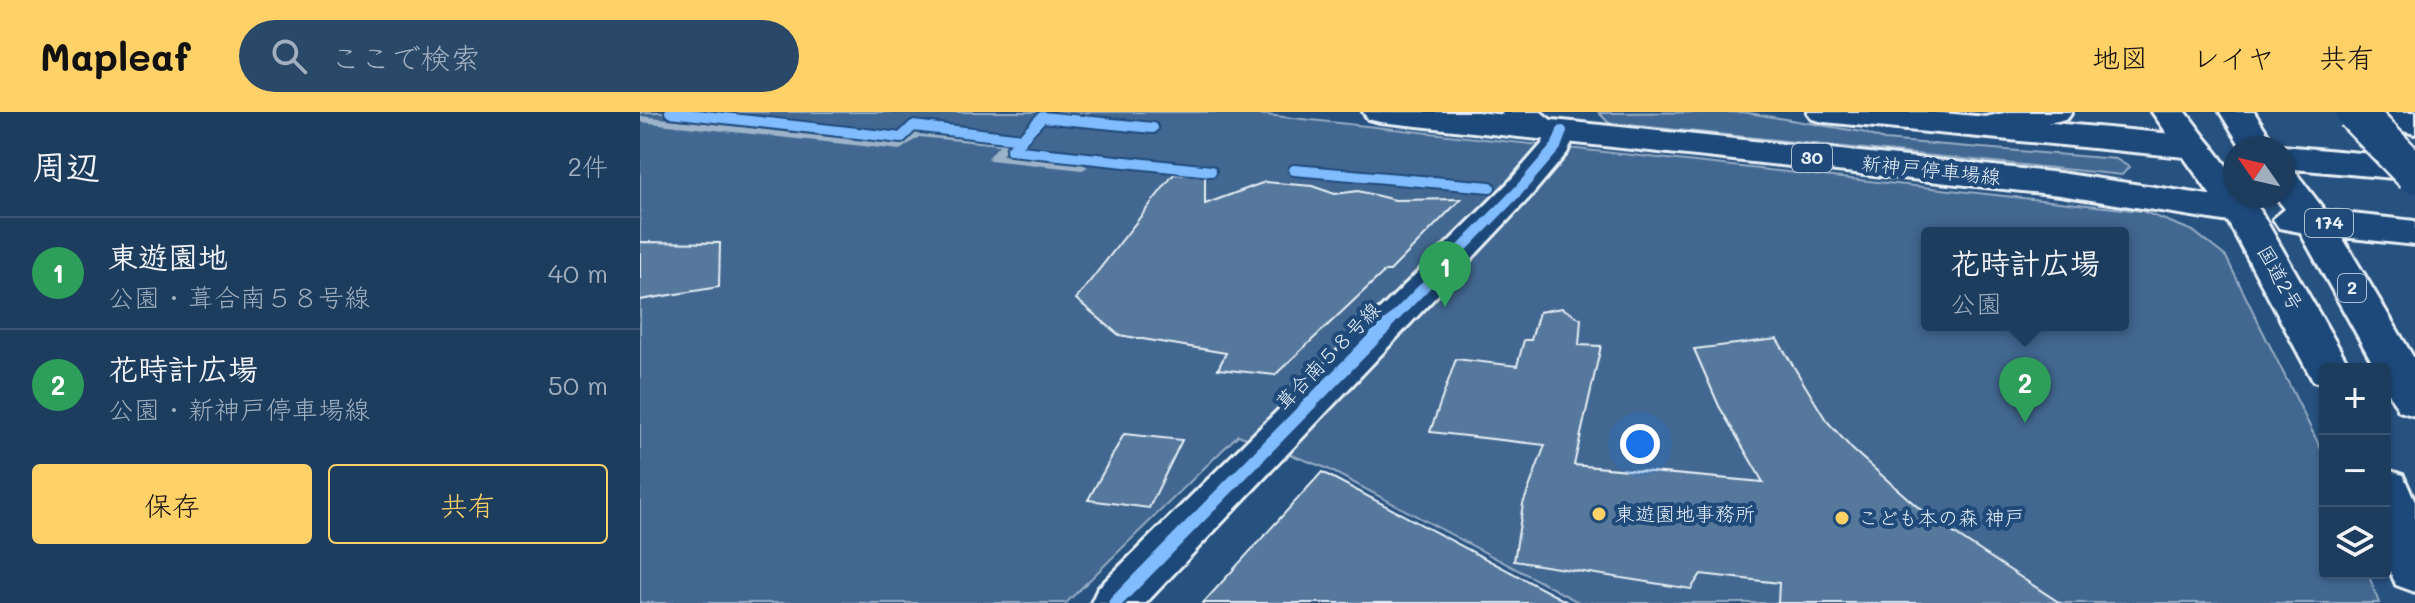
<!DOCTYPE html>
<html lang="ja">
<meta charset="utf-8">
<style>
body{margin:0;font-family:Mali,"Klee One",sans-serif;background:#2a4868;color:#f1f3f6}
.controls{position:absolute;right:24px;bottom:24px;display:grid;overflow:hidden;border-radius:8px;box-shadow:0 2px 6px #0004}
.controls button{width:72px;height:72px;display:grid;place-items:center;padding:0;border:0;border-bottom:2px solid #3b5674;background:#1d3d5f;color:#f1f3f6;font:40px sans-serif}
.compass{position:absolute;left:1583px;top:24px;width:72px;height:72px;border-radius:50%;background:#1d3d5f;box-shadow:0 2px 6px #0004;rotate:304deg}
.you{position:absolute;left:1000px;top:332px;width:28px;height:28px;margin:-20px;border:6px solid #fff;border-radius:50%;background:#1a73e8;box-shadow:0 0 0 12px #1a73e833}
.badge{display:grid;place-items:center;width:52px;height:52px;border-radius:50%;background:#ffd166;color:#fff;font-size:26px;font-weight:700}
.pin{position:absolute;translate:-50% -66px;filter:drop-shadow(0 2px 4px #0008)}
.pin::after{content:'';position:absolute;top:42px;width:28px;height:24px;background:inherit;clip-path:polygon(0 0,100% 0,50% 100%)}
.popup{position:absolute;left:1281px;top:115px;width:208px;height:104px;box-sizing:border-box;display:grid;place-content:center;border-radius:8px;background:#1d3d5f;filter:drop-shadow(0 2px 6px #0005);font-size:26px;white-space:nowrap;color:#a0aebd}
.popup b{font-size:30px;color:#f1f3f6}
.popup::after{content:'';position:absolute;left:50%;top:100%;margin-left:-16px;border:16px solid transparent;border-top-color:#1d3d5f}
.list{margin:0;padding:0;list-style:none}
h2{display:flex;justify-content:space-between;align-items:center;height:104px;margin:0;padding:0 32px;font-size:34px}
h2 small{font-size:26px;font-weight:400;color:#a0aebd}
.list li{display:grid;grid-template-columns:52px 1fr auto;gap:24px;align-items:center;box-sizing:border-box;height:112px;padding:0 32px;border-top:2px solid #3b5674}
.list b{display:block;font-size:30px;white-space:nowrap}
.list p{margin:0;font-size:26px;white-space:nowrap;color:#a0aebd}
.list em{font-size:26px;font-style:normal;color:#a0aebd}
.actions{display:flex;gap:16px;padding:24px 32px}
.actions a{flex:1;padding:18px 0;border:2px solid #ffd166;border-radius:8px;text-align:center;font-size:28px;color:#ffd166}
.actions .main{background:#ffd166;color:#111}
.icon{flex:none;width:44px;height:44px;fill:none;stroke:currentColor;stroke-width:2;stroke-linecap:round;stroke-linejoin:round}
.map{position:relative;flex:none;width:1775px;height:491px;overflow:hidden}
header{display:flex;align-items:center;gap:48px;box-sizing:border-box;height:112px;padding:0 40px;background:#ffd166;color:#111}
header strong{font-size:38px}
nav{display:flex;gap:44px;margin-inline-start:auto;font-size:28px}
.search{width:560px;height:72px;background:#2a4868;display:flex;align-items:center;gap:20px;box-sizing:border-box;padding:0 28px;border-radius:44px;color:#a0aebd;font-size:30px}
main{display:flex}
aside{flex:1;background:#1d3d5f}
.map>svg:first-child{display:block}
.green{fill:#436891;stroke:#96acc4;stroke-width:2;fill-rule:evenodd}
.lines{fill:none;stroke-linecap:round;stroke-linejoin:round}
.stream{fill:#9db3c9;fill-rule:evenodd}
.building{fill:#57789d;stroke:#e8f1f8;stroke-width:2}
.street-casing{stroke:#e8f1f8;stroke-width:6}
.secondary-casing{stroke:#e8f1f8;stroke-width:6}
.primary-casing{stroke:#e8f1f8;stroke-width:6}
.highway-casing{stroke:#e8f1f8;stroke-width:6}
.street{fill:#1f4a7a;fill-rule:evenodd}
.secondary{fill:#1f4a7a;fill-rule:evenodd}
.primary{fill:#1f4a7a;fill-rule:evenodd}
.highway{fill:#1f4a7a;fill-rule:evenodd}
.highway-bridge-casing{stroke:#e8f1f8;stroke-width:43;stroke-linecap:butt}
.highway-bridge{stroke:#1f4a7a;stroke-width:38}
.cycleway-far1-casing{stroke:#1f4a7a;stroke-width:14}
.cycleway-casing{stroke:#1f4a7a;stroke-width:18}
.cycleway-far1{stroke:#80bcff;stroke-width:10}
.cycleway{stroke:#80bcff;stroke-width:13}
.poi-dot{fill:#ffd166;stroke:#1f4a7a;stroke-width:3}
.labels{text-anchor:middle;stroke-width:8;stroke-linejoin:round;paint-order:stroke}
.shield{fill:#1f4a7a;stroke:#acbfd2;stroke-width:2}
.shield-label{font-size:18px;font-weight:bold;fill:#e8f1f8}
.street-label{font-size:20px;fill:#e8f1f8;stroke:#1f4a7a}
.poi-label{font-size:20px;fill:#e8f1f8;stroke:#1f4a7a;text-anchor:start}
</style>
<header>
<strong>Mapleaf</strong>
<div class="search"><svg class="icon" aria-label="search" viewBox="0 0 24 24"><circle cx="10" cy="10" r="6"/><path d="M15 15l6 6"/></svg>ここで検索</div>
<nav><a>地図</a><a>レイヤ</a><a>共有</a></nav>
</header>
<main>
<aside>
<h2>周辺<small>2件</small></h2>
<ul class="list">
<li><span class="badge" style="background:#2e9e5b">1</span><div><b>東遊園地</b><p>公園 · 葺合南５８号線</p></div><em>40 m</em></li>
<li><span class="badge" style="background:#2e9e5b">2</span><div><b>花時計広場</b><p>公園 · 新神戸停車場線</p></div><em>50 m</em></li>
</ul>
<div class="actions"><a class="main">保存</a><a>共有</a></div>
</aside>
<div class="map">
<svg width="1775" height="491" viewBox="0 0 1775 491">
<rect width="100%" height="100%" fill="#27517f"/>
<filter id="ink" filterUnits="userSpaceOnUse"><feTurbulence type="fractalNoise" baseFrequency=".0125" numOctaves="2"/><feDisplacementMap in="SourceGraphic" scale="16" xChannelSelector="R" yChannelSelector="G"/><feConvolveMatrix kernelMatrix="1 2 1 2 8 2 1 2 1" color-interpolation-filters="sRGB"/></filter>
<g filter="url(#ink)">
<!-- green -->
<path class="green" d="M0,0H599L1502,99L1553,119L1586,145L1685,345V461H1728L1739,491H940L686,356L598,323L426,491H0ZM1287,121H1483V213H1287Z
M1103,0L1222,20L1244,28L1476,47L1489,55L1482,63L969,11L959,1Z"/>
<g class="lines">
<!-- stream -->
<path class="stream" d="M0,4L257,31L276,18L367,27L373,30L362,43L442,52L448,55L442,58L350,48L348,46L359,33L279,25L260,38L0,10Z"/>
</g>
<!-- building -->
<path class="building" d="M534,62L565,64V92L625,70L672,74L695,82L718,79L755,88L821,87L750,159H745L635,263L578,257L586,241L479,223L436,187Z
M0,130L80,131L79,175L0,188Z
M922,196L941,207L939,233L961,234L934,353L1123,370L1079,294L1054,237L1137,227L1186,308L1212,337L1289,405L1420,491H1138L1139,471L1061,462L1051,477L874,449L883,392L905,333L790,320L816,247L877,254L884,228H891L899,200Z
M484,322L542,328L509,396L448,388Z
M682,360L929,491H563Z"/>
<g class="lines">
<defs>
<path id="street" d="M1369,0H1432L1428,6L1418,9L1335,24L1325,21L1320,15L1325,9Z
M922,10L932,13L937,19L927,41L890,85L506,491H451L458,476L868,71L902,32L912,13Z"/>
<path id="secondary" d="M861,0H901L922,17L917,24C897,29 873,17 861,0Z"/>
<path id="primary" d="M723,0H837L1420,61L1602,88L1615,92L1621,100L1615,108L1602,112L1420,83L740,10L728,7Z
M1167,0H1292L1555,24L1567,28L1573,35L1567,42L1555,46L1184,10L1172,7Z"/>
<path id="highway" d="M1512,0H1546L1595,65V84H1610L1621,100L1711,257H1685V272L1673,269L1584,102Z
M1580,0H1614L1637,36L1643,34L1775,46V68L1643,56V36H1602Z
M1745,0H1775V22L1763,19Z
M1643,58L1656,61L1685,99L1775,109V133L1702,125L1775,248V304L1759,299L1745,274V257H1736L1660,120L1639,116L1633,107L1645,97L1635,84H1643Z
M1745,357L1763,363L1775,390V480L1756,473L1745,447Z"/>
</defs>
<!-- street casing -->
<use href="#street" class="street-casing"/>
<!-- secondary casing -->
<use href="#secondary" class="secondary-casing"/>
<!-- primary casing -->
<use href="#primary" class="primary-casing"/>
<!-- highway casing -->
<use href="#highway" class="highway-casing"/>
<!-- street -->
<use href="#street" class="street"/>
<!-- secondary -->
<use href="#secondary" class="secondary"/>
<!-- primary -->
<use href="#primary" class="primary"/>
<!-- highway -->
<use href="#highway" class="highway"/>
<defs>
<path id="highway-bridge" d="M1715,0L1775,62"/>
</defs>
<!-- highway-bridge casing -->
<use href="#highway-bridge" class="highway-bridge-casing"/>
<!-- highway-bridge -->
<use href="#highway-bridge" class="highway-bridge"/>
<defs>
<path id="cycleway-far1" d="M30,0L261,26L273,14L382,27L371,38L571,59
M374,35L402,5L513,16
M654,58L850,75
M743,217L879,78L916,35L922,19"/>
<path id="cycleway" d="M475,491L745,215"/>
</defs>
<!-- cycleway-far1 casing -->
<use href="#cycleway-far1" class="cycleway-far1-casing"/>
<!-- cycleway casing -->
<use href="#cycleway" class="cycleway-casing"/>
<!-- cycleway-far1 -->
<use href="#cycleway-far1" class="cycleway-far1"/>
<!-- cycleway -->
<use href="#cycleway" class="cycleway"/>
</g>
</g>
<!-- markers -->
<g class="poi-dot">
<circle cx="959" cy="402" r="8"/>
<circle cx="1202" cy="406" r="8"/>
</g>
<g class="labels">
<!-- shield labels -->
<g class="shield">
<rect x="1152" y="32" width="40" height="28" rx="6"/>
<rect x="1665" y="97" width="48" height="28" rx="6"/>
<rect x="1698" y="162" width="28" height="28" rx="6"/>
</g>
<g class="shield-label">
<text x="1172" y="52">30</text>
<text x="1689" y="117">174</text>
<text x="1712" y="182">2</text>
</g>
<!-- street labels -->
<g class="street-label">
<text transform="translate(1291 58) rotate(6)" y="7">新神戸停車場線</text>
<text transform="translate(1640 166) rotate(61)" y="7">国道2号</text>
<text transform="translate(688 244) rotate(-46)" y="7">葺合南５８号線</text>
</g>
<!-- poi labels -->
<g class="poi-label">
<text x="975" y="409">東遊園地事務所</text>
<text x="1218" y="413">こども本の森 神戸</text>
</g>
</g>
</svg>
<div class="controls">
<button>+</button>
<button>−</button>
<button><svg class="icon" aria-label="layers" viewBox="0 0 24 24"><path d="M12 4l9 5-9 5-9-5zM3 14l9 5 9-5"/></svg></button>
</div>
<svg class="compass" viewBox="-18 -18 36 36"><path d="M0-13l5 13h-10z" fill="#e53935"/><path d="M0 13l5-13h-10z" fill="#a0aebd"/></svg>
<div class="you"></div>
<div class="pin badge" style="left:805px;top:195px;background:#2e9e5b">1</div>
<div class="pin badge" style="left:1385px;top:311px;background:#2e9e5b">2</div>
<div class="popup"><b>花時計広場</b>公園</div>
</div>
</main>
